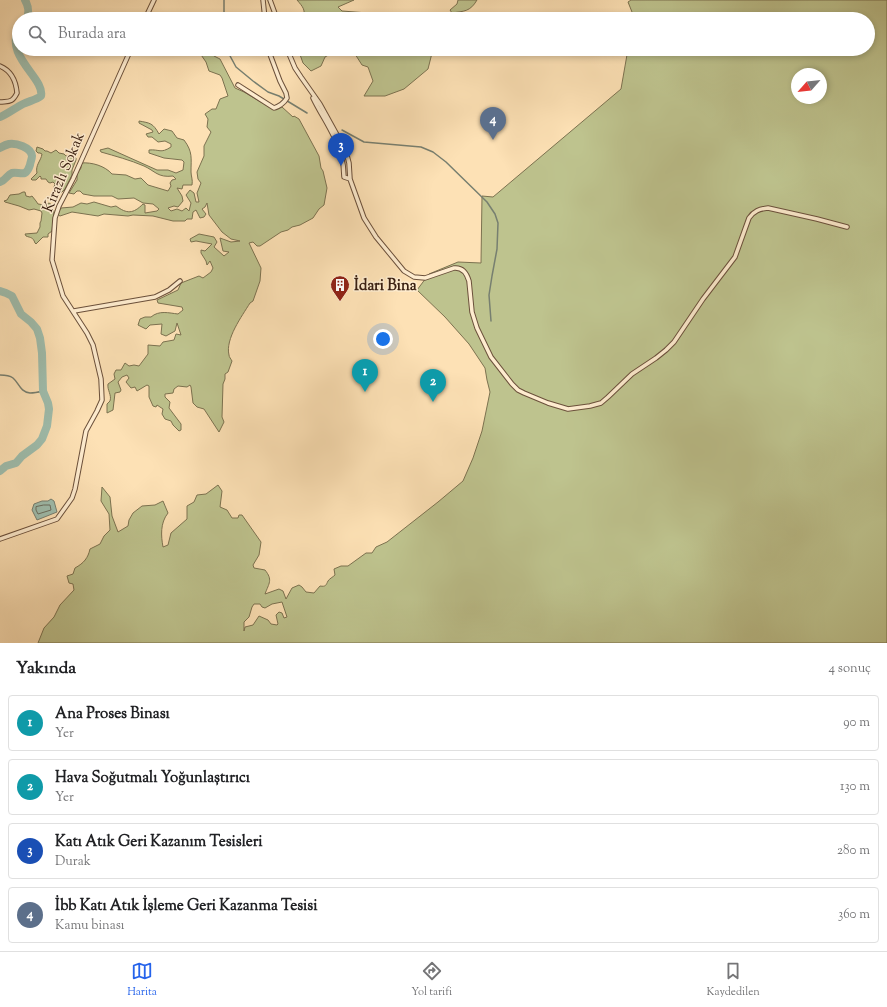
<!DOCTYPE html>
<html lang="tr">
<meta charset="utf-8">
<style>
body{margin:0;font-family:"Sorts Mill Goudy",serif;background:#f2f2f2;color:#202124}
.compass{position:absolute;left:791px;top:68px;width:36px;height:36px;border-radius:50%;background:#fff;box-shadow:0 2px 6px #0003;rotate:243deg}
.you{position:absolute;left:383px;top:339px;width:14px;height:14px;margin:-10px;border:3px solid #fff;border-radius:50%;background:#1a73e8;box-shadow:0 0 0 6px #1a73e833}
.badge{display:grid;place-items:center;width:26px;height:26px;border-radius:50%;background:#2563eb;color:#fff;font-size:13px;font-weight:700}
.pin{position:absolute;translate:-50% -33px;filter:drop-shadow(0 1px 2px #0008)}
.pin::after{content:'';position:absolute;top:21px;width:14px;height:12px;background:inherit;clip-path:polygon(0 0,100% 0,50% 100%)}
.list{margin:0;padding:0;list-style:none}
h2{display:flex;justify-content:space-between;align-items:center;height:52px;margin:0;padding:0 16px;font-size:17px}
h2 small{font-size:13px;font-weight:400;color:#757577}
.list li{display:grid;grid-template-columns:26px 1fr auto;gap:12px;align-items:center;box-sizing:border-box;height:56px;margin:0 8px 8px;padding:0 8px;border:1px solid #e0e0e0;border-radius:4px}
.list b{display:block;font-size:15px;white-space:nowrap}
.list p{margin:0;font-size:13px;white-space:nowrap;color:#757577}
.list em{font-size:13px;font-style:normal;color:#757577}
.icon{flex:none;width:22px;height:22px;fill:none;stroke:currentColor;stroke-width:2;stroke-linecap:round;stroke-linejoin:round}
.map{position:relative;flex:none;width:887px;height:643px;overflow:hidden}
.search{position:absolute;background:#fff;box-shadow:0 2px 6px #0003;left:12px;right:12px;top:12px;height:44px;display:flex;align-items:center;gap:10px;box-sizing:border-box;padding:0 14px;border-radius:22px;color:#757577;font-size:15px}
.sheet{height:308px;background:#fff}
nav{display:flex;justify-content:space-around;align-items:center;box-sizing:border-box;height:56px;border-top:1px solid #e0e0e0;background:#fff;font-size:11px;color:#757577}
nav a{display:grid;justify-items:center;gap:2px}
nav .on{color:#2563eb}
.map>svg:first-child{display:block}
.green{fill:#bec38e;stroke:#7c7250;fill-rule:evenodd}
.water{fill:#9fbeae;stroke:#777f70}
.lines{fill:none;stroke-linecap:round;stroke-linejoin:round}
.shore{stroke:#6c6f60;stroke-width:1}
.stream{stroke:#777f70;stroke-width:1.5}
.river{stroke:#9fbeae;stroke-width:8}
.street-casing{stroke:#6b503b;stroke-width:5.5}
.street{stroke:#feeccf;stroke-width:3.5}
.labels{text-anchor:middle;stroke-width:3;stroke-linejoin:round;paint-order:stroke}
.street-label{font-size:15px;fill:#3a2012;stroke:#feeccf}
.poi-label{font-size:15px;font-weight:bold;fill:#3a2012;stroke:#feeccf;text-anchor:start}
</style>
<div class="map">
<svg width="887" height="643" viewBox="0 0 887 643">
<rect width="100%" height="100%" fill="#fde1b5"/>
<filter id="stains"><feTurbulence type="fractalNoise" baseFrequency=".005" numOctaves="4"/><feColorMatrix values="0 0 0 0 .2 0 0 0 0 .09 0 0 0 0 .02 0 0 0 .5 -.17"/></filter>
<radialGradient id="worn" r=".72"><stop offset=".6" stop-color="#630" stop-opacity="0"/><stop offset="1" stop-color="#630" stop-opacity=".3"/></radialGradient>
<!-- green -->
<path class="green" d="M297,0H354L338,7L342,11L368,13L373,17L377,15L386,19H303C306,10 303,7 297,0Z
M458,0H477C470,12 464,11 452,13L450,10L457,4Z
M631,0H887V643H38L44,628L54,617L60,605L74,590L73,584L69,583L67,576L73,574L75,568C84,563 88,558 90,549L100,544L104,536L110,530L109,514L101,501L102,487L110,497L112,516L118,532L128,526L129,520L133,513L142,506L155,505L163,501L168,513C160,523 161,536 163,547L168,545L171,533L187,519V506L194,502L197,495L206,494L218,485L222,491L220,507L227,510L232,518H238L239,515H242L261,542L259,555L253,565L254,568L265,570C273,580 269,583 265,594L279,589L283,591L286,599L292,588L299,585L302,587L306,592L314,593L320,586C326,587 326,585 328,581C329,579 333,577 335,575L334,569L341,566H348L366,553H372L376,547L387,542L438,502L463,481L473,458L482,431L490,392L487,380L485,368L469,344L445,317L417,290L429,274L458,262L481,263L482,196L493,197L621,89L628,49H868V19H633L634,17L628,2ZM797,74H821V98H797ZM282,602L287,617L284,618L282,613L279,612L276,615L278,624L277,625L271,624L268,620L259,616L253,625L245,627L244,631V622L249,617L252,607L254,604H260L262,607L265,608L272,604Z
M197,49H206L214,56L220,59L235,88L244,92L271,108L276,110L282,107L293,117L294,116L299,119L319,156L321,168L323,171L327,188L324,205L319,209L313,218L300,225L292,227L288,230L281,232L260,246H257L253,242L249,243L261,268L260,281L253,301L250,303C242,316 225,339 229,355C229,357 231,359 232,361L228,372L225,374V379L223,384L222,417L224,422L219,432L204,409L197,407L193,403L191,387L190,385L187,387L178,386L174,389L173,393L165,394V397L170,402L169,408L181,424V430L179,431L173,425L171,421L165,419L162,414L163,409L157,405L156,407L153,406L149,397V386L147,385L137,391L135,387L131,388L126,382L129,378L127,375L122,377L118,382L121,390L120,392L115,393L113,410L107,413V404L110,401C112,395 107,390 108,384L115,379L114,374L116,370H121L125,363L129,366L134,365L139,366L148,354V345L160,346L163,342L174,340L176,334L181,335L177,323L175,331L166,336L161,334L162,324L150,325L146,329L138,325L140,319L145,317H151C159,310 169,313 178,314L183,310L182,307L158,303L157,300L178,290L181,283L199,276L203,278L211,272L213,268L210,261L207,265L206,261L201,253V250L205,251L212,244L196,241L191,242L190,239L199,234L214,237L217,242L214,247L224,256L229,252L223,251L220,238L231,242L240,241L231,239L222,232L209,215L207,203L205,207L202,209L206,214L204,217L200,218L196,210L193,212L192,219H187L185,221H173L153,216L133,215L128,216L104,214L98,216L72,212L60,216L57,214L61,208L73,207L81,203L87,204L94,202L111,207L116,206C127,214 133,214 143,204L145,205V213L157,211L159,209L153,204L143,203L134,198L118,199L112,196H94L83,194L80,191H77L74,194L69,193L77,180V174L81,168V163C92,162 105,166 112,174L126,175L135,179L141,178L148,185L168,191L171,186L170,183L172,180L176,179L173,176C158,178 155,171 144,166C130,160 115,156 101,152L100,150L108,148L157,170H168L176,173L183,170L184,162L182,160L164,158L149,153V150C160,149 160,154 171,147V144L165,141L158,142L152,137H148L146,134L153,132L152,130L139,123V121C150,123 153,123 159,134L164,129L172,131L177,138L184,140C193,152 191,158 191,172C191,176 193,180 192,185H183L182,189L177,188L182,196L183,201L178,207L174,206L168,208L171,211L177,209L182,211L186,208L189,211L191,203L186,195L190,190L194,193L196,202H199L197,193L201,183L198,179L197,172L204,156V146L211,132L207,127L208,119L205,114L212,109H216L220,99L228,96L222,78L220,75L209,71L206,62Z
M298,49H430L432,53L428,69L404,89L385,96H364L373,81L368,67L362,65L355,54L347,50L345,54L332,53L325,57L321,66L311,71L303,63Z
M37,147L43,149L45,151H47L51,153L56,150L59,153L64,154L66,156H74L76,158V160L72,170V175L65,189L61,193L55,192L54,187L55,184L53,182L50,183L48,182L46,179H41V177L40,176L36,180H32L31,179L37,173C35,165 41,161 42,154L40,153H38L36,151Z
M23,192H25L26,196L30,197L32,196L36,201L38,204L45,205L49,203L52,205L54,211L52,231L48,234V237H43L36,244L35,243C33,237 31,238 26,236L25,234L37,233L40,227V223L41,221L42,213L41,211L34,209L29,210L19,206L5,202L4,201L7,200L10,195L19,194Z"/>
<!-- water -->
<path class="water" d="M51,499L54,501L57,512L37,520L32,510L34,504L42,501H48Z"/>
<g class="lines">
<!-- shore -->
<path class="shore" d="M44,505H50L51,510L38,514L36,510V507Z"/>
<!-- stream -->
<path class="stream" d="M224,0V19
M228,49L229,54L236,67L253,81L268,92L279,96L307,113
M342,130L364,142L421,147L433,152L446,162L487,202L495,214L498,223L497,249L492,276L489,295L491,321
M0,375C4,375 9,375 13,378C19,383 20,392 30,393C34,393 39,392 43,391"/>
<!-- river -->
<path class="river" d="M25,0C29,7 29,12 27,19
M0,117C8,114 15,108 23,104C29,101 36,100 41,96C45,78 4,56 19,29
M0,148C3,146 5,145 9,144C16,143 31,147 32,156C32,159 30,163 30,165C29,168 28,171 25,173C21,174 16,172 12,173C7,175 6,180 0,182
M0,291L6,293L12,296L21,314L31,322L37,329L40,338L42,353L43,391L48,403L49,409L47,426L42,439L37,445L22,456L16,463L6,466L0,471"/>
<defs>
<path id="street" d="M263,0L265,19
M270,0L277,19
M145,19L154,0
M287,49L295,68L301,77L320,104L341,142L346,152L349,163L350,179L364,218L376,237L404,271L414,277L425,278L454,268C463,267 467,274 469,281L472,312L477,328L491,357L512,384L518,390L524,393L548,403L568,409L590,406L601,403L608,397L632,374L656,358L666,350L674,342L703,299L735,257L749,218C754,211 759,209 768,208L817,219L847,227
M0,66C12,71 16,81 17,93C12,103 9,101 0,102
M238,85L274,108C280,106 284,103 287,98L286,93L280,81L268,49
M313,98C322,117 336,135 341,155C343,162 344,169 344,177L350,179
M74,311L155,297L169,290L180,281
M0,539L57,519L72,498L75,489L86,431L97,411L102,400L101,379L93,345L87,333L63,296L52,260L55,218L59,206L73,179L131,49"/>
</defs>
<!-- street casing -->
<use href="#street" class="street-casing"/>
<!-- street -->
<use href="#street" class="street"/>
</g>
<!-- icons -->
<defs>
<symbol id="building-pin" viewBox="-11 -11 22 30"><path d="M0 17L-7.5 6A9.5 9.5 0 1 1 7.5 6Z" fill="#8f2418" stroke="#feeccf"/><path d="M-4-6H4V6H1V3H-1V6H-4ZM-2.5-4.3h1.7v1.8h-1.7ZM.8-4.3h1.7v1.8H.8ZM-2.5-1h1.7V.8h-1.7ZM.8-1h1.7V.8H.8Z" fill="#fff"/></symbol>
</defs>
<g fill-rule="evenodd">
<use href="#building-pin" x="329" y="274" width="22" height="30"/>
</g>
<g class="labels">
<!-- street labels -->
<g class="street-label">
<text transform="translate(63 172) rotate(-67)" y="5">Kirazlı Sokak</text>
</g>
<!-- poi labels -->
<g class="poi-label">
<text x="354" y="290">İdari Bina</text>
</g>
</g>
<rect width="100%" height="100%" filter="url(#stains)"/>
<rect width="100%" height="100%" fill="url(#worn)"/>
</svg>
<svg class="compass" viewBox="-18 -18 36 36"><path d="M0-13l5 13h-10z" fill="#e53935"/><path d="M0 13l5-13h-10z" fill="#757577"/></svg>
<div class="you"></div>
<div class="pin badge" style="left:365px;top:392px;background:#0f9aa8">1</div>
<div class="pin badge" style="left:433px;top:402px;background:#0f9aa8">2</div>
<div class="pin badge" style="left:341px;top:166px;background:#1a4fb4">3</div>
<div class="pin badge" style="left:493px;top:140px;background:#5c6f8a">4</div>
<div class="search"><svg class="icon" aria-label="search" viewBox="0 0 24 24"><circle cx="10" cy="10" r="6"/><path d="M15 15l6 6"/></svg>Burada ara</div>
</div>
<section class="sheet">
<h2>Yakında<small>4 sonuç</small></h2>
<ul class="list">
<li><span class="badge" style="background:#0f9aa8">1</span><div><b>Ana Proses Binası</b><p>Yer</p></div><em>90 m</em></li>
<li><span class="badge" style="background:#0f9aa8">2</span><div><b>Hava Soğutmalı Yoğunlaştırıcı</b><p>Yer</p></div><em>130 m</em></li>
<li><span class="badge" style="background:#1a4fb4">3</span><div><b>Katı Atık Geri Kazanım Tesisleri</b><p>Durak</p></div><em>280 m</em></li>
<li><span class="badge" style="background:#5c6f8a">4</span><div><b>İbb Katı Atık İşleme Geri Kazanma Tesisi</b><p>Kamu binası</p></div><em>360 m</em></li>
</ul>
</section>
<nav>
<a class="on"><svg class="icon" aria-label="map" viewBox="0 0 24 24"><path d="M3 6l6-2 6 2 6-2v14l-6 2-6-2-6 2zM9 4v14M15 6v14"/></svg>Harita</a>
<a><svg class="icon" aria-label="directions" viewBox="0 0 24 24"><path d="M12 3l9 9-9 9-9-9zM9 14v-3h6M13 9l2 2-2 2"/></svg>Yol tarifi</a>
<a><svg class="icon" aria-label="saved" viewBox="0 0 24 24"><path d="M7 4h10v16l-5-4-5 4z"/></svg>Kaydedilen</a>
</nav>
